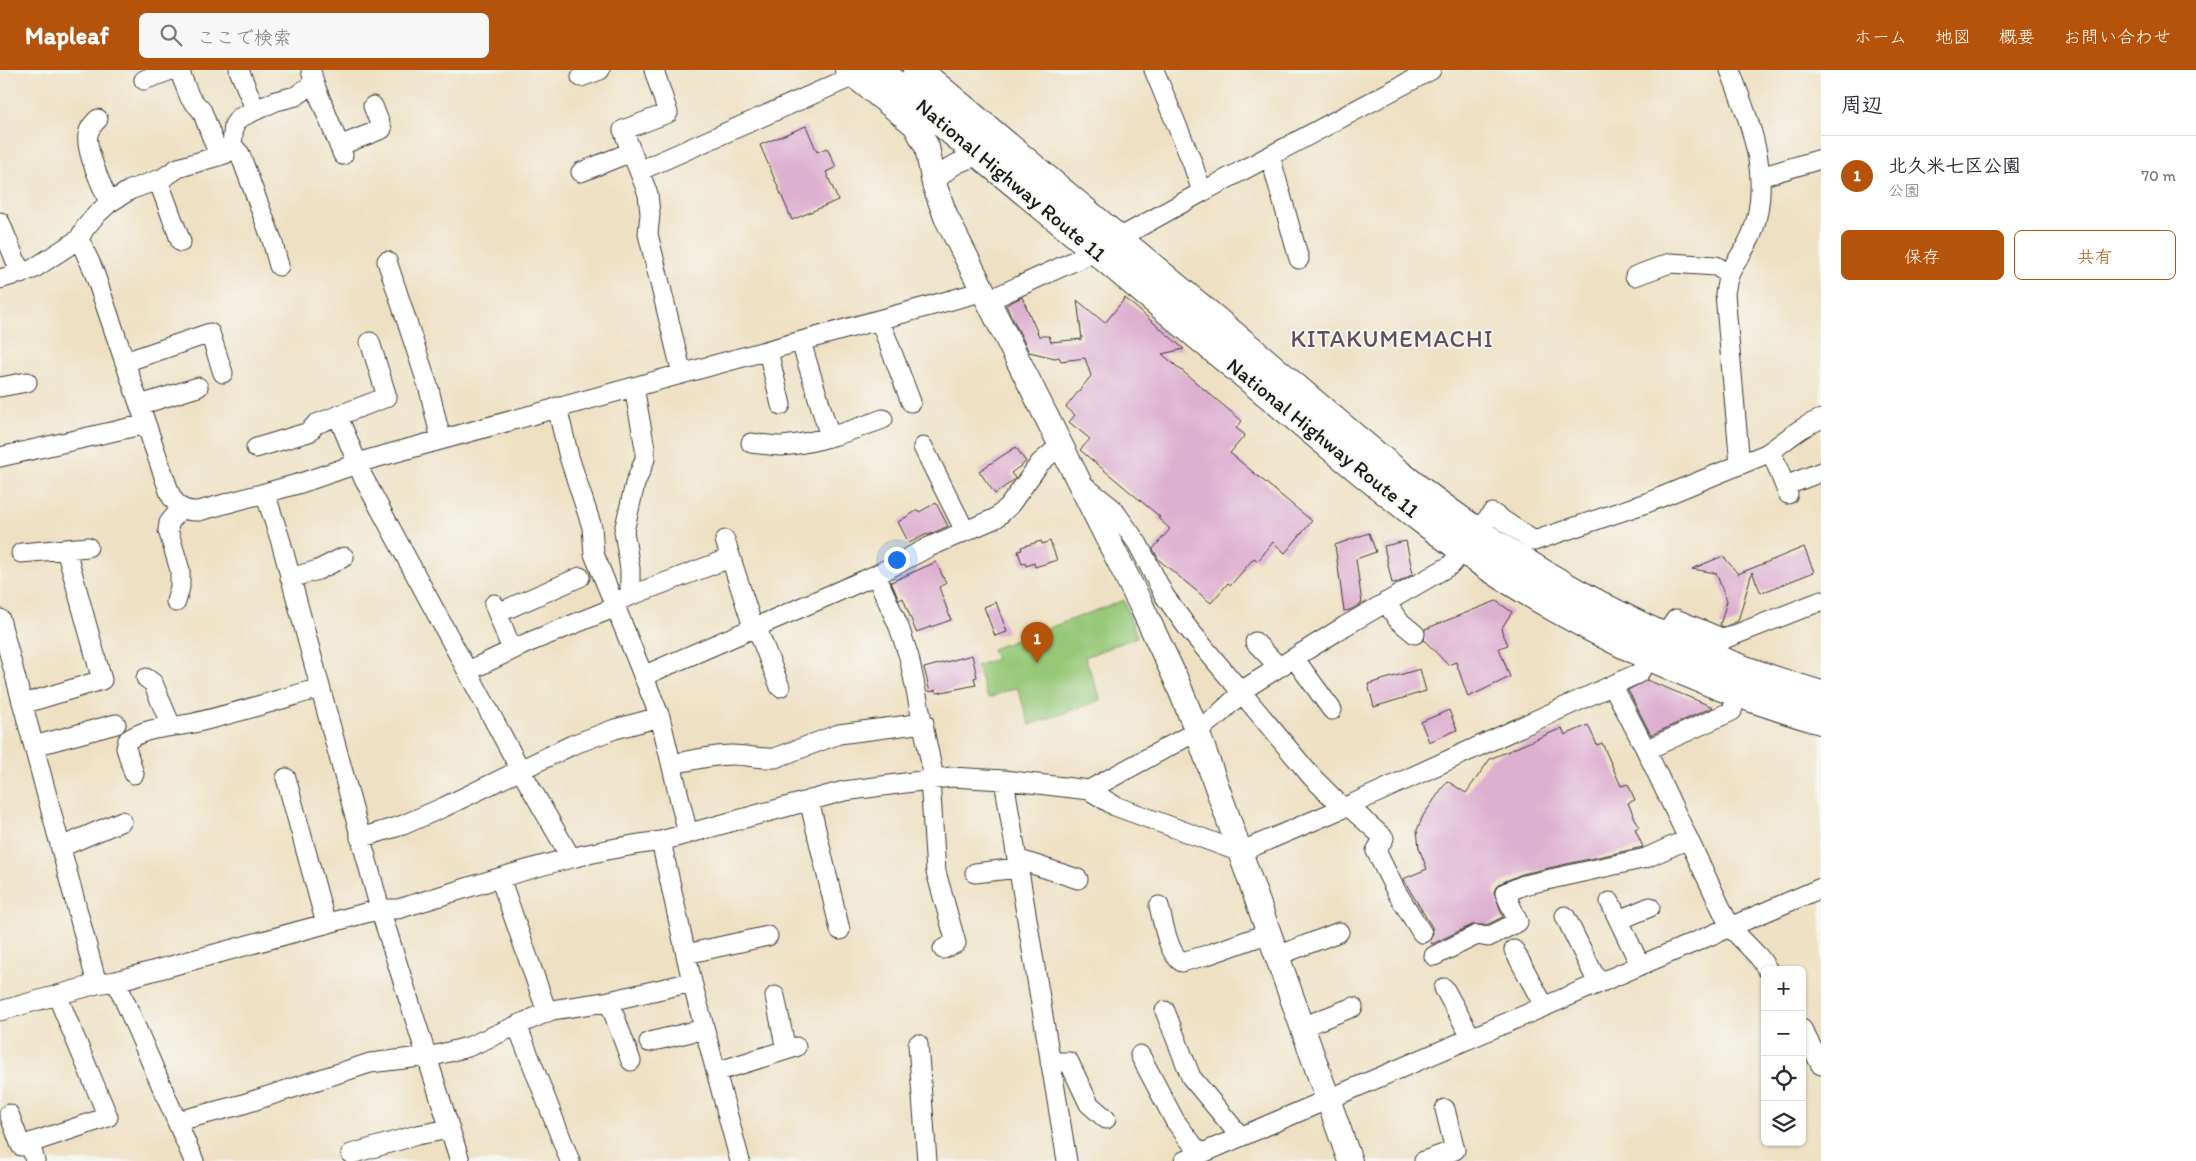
<!DOCTYPE html>
<html lang="ja">
<meta charset="utf-8">
<style>
body{margin:0;font-family:Itim,"Klee One",sans-serif;background:#f7f7f7;color:#2b2b33}
.controls{position:absolute;right:15px;bottom:15px;display:grid;overflow:hidden;border-radius:8px;box-shadow:0 1px 4px #0004}
.controls button{width:45px;height:45px;display:grid;place-items:center;padding:0;border:0;border-bottom:1px solid #e1e1e2;background:#fff;color:#2b2b33;font:25px sans-serif}
.you{position:absolute;left:896px;top:489px;width:18px;height:18px;margin:-12px;border:4px solid #fff;border-radius:50%;background:#1a73e8;box-shadow:0 0 0 8px #1a73e833}
.badge{display:grid;place-items:center;width:32px;height:32px;border-radius:50%;background:#b45309;color:#fff;font-size:16px;font-weight:700}
.pin{position:absolute;translate:-50% -41px;filter:drop-shadow(0 1px 2px #0008)}
.pin::after{content:'';position:absolute;top:26px;width:18px;height:15px;background:inherit;clip-path:polygon(0 0,100% 0,50% 100%)}
.list{margin:0;padding:0;list-style:none}
h2{display:flex;justify-content:space-between;align-items:center;height:65px;margin:0;padding:0 20px;font-size:21px}
h2 small{font-size:16px;font-weight:400;color:#7c7c81}
.list li{display:grid;grid-template-columns:32px 1fr auto;gap:15px;align-items:center;box-sizing:border-box;height:80px;padding:0 20px;border-top:1px solid #e1e1e2}
.list b{display:block;font-size:19px;white-space:nowrap}
.list p{margin:0;font-size:16px;white-space:nowrap;color:#7c7c81}
.list em{font-size:16px;font-style:normal;color:#7c7c81}
.actions{display:flex;gap:10px;padding:15px 20px}
.actions a{flex:1;padding:11px 0;border:1px solid #b45309;border-radius:8px;text-align:center;font-size:18px;color:#b45309}
.actions .main{background:#b45309;color:#fff}
.icon{flex:none;width:28px;height:28px;fill:none;stroke:currentColor;stroke-width:2;stroke-linecap:round;stroke-linejoin:round}
.map{position:relative;flex:none;width:1821px;height:1091px;overflow:hidden}
header{display:flex;align-items:center;gap:30px;box-sizing:border-box;height:70px;padding:0 25px;background:#b45309;color:#fff}
header strong{font-size:24px}
nav{display:flex;gap:28px;margin-inline-start:auto;font-size:18px}
.search{width:350px;height:45px;background:#f7f7f7;display:flex;align-items:center;gap:12px;box-sizing:border-box;padding:0 18px;border-radius:8px;color:#7c7c81;font-size:19px}
main{display:flex}
aside{flex:1;background:#fff}
.map>svg:first-child{display:block}
.green{fill:#96c878;stroke:#59724a}
.building{fill:#deb0d0}
.lines{fill:none;stroke-linecap:round;stroke-linejoin:round}
.minor-casing{stroke:#3c3a35;stroke-width:21}
.tertiary-casing{stroke:#3c3a35;stroke-width:26}
.trunk-casing{stroke:#3c3a35;stroke-width:30}
.minor{stroke:#fff;stroke-width:19}
.tertiary{stroke:#fff;stroke-width:24}
.trunk{stroke:#fff;stroke-width:28}
.labels{text-anchor:middle;stroke-width:4;stroke-linejoin:round;paint-order:stroke}
.street-label{font-size:21px;fill:#1c1c1c;stroke:#f6f6f2}
.quarter-label{font-size:24px;letter-spacing:1px;fill:#60505b;stroke:#f6f6f2}
</style>
<header>
<strong>Mapleaf</strong>
<div class="search"><svg class="icon" aria-label="search" viewBox="0 0 24 24"><circle cx="10" cy="10" r="6"/><path d="M15 15l6 6"/></svg>ここで検索</div>
<nav><a>ホーム</a><a>地図</a><a>概要</a><a>お問い合わせ</a></nav>
</header>
<main>
<div class="map">
<svg width="1821" height="1091" viewBox="0 0 1821 1091">
<rect width="100%" height="100%" fill="#f6f6f2"/>
<filter id="ink" filterUnits="userSpaceOnUse"><feTurbulence type="fractalNoise" baseFrequency=".02" numOctaves="2"/><feDisplacementMap in="SourceGraphic" scale="10" xChannelSelector="R" yChannelSelector="G"/><feConvolveMatrix kernelMatrix="1 2 1 2 8 2 1 2 1" color-interpolation-filters="sRGB"/></filter>
<filter id="wash" filterUnits="userSpaceOnUse"><feTurbulence type="fractalNoise" baseFrequency=".0096" numOctaves="4" result="noise"/><feDisplacementMap in="SourceGraphic" scale="20" xChannelSelector="R" yChannelSelector="G"/><feGaussianBlur stdDeviation="1.12" result="paint"/><feColorMatrix in="noise" values="0 0 0 0 0 0 0 0 0 0 0 0 0 0 0 0 0 1.4 0 .05"/><feComposite in="paint" operator="in"/></filter>
<g filter="url(#wash)">
<rect width="100%" height="100%" fill="#eee1c3"/>
<!-- green -->
<path class="green" d="M1124,530L1137,567L1085,587L1101,630L1030,655L1017,617L988,628L976,596L996,589L992,579Z"/>
<g id="blocks">
<!-- building -->
<path class="building" d="M806,56L817,82L827,78L836,97L826,102L838,130L792,150L760,75Z
M1022,227L1039,266H1049L1051,272L1082,269L1077,230L1105,253L1125,228L1184,279L1162,284L1242,351L1236,358L1245,365L1230,383L1312,451L1285,483L1273,472L1258,491L1254,488L1231,515L1228,513L1211,533L1159,490L1153,479L1170,459L1158,448L1160,447L1080,380L1090,369L1069,352L1075,345L1066,337L1091,306L1085,288L1061,291L1059,287L1055,288L1029,282L1006,235Z
M1016,377L1026,392L1011,403L1015,408L1014,410L995,424L979,401Z
M936,433L948,456L928,465L927,464L909,473L898,452L918,440L919,442Z
M1369,463L1376,482L1356,489L1362,533L1350,540L1344,541L1335,475Z
M1041,471L1042,474L1050,471L1057,490L1035,497L1034,493L1026,496L1025,493L1022,494L1018,481L1022,480L1021,477Z
M1406,471L1413,504L1399,512L1392,513L1384,476Z
M1804,477L1814,502L1761,523L1752,502L1738,551L1724,557L1720,555L1727,531L1716,503L1692,499L1723,486L1738,504Z
M936,492L946,513L939,517L951,550L916,562L903,528L899,530L891,512Z
M1496,531L1512,542L1501,559L1508,575L1499,578L1510,607L1468,627L1456,592L1448,595L1424,570L1425,559Z
M996,532L1007,562L995,566L984,537Z
M972,585L977,607L974,608L976,615L937,623L936,620L930,622L924,598Z
M1420,599L1426,621L1374,637L1368,614Z
M1647,610L1713,637L1651,665L1628,620Z
M1449,640L1457,660L1429,672L1421,652Z
M1588,655L1597,675L1602,673L1621,716L1628,714L1635,730L1628,733L1639,757L1635,759L1643,777L1522,804L1501,813L1496,817L1494,822L1503,847L1486,855H1472L1432,874L1430,870L1433,863L1432,857L1403,809L1427,799L1419,778L1417,760L1423,746L1447,711L1466,723L1490,689L1562,658L1565,665Z"/>
</g>
</g>
<g filter="url(#ink)">
<use href="#blocks" fill-opacity="0" stroke="#3c3a35" stroke-width="1"/>
<g class="lines">
<defs>
<path id="minor" d="M179,0L190,28L202,41L219,86
M239,0L255,39
M654,0L668,43L623,60L648,124L650,144L648,164L682,304
M1730,0C1750,54 1773,106 1752,164C1746,179 1735,191 1729,205C1727,211 1726,218 1725,224L1740,395
M581,7L600,0
M144,10L171,0
M314,13L343,85
M98,49C93,54 89,58 88,65C85,82 103,117 109,133
M232,75L240,84L272,170L279,196
M339,76L382,59L373,36
M1270,86L1299,189
M639,101L854,6
M581,102L631,82
M1760,107L1821,89
M158,110L181,172
M934,114C948,96 959,91 981,85
M1202,122L1431,0
M0,152L21,204
M79,169L93,199L170,424C177,437 184,442 199,441L301,413L371,389L984,221
M387,191L429,319L441,370
M1635,206L1670,193L1716,196L1729,204
M0,209L33,199L79,169L85,158L96,145L109,133L130,120L163,108L178,98L225,84L232,75L234,55L239,48L276,31L296,26L314,13L311,0
M989,230L1096,181L1202,122L1192,92L1154,0
M880,251L911,332
M801,272L830,367
M768,281L781,335
M125,292L210,263L223,303
M0,317L27,312
M140,335L198,317
M557,337L569,387L592,457L594,484L660,647L688,764
M338,346L363,407L520,699L571,788
M751,373C761,374 772,376 782,376C817,373 850,361 883,349
M923,377L965,461
M256,378L309,362L316,354L387,327L370,272
M1771,381L1788,424
M0,387L146,354
M1082,414L1113,439L1138,474L1164,525L1187,557L1311,706L1343,738
M1785,416L1821,402
M265,423L281,472L380,839L460,1091
M725,470L753,557
M21,483L88,477
M876,505L899,557L909,587L934,708
M290,508L318,500L344,487
M630,525V499L624,461L635,414L645,389V378L634,317
M619,530L730,488
M176,532L180,517V500L168,460L169,453L181,438
M1386,532L1398,550L1415,564
M494,534L512,580
M498,543L580,507
M0,549L97,914
M756,556L780,617
M1255,572L1279,597
M1294,588L1332,640
M468,601L527,573L616,537
M643,606L876,505L929,477L996,448L1009,436L1040,393L1061,375
M146,608L153,613L171,656
M1613,616L1646,680L1730,857L1759,887L1768,900
M23,634L102,610L66,480
M34,676L116,654
M1646,680L1732,641L1737,623
M673,694C692,690 712,685 732,685C746,685 761,689 775,688L839,664L924,653
M134,704L126,678L128,670C149,656 170,658 194,653C236,643 278,630 320,618
M286,708L326,854
M930,709L936,802L956,873L943,879
M1004,710L1067,1091
M1089,720L1197,661L1218,645L1249,616L1345,556L1451,495L1492,443L1534,471L1649,432L1766,384C1785,372 1799,357 1821,349
M809,730L840,860
M1348,736L1384,768L1376,781L1396,821L1422,863
M360,768L403,755L444,737L572,675L615,659L660,647
M661,771L692,912L740,1091
M61,777L122,751
M1017,789L1078,809
M975,803L1018,798
M500,808L547,942
M1610,832L1640,895
M1159,836C1163,851 1168,885 1182,892L1207,885L1269,863
M1565,846L1598,913
M1619,850L1650,837
M1514,880L1544,936
M686,884L768,866
M1277,886L1339,862
M1434,886L1477,865L1488,867L1518,852L1505,823L1524,815L1646,788L1688,769
M116,911L194,1091
M1444,918L1471,967
M775,926L786,980
M609,931L631,991
M0,941L97,914L116,911L380,839H398C485,813 571,782 661,771L844,721L951,707L1004,710L1089,720L1115,736L1240,782L1348,736L1639,603L1676,549L1724,569L1821,531
M1165,941L1191,1007L1240,1066
M517,955L570,1091
M1302,957L1353,937
M1802,959L1821,995
M649,972L704,959
M918,974L927,1091
M1140,985L1175,1051L1200,1084
M1050,992H1069L1089,1034L1106,1049
M716,1002L796,977
M9,1044L21,1076L108,1047L57,925
M178,1051L240,1035L370,993L437,985L468,977L552,940L605,932L692,912
M30,1073L35,1091
M351,1084L417,1065L450,1059
M1184,1091L1821,818
M1424,1091L1455,1080L1445,1039"/>
<path id="tertiary" d="M847,0L915,55L927,77L934,114L946,147L1141,535L1175,607L1197,661L1350,1091"/>
<path id="trunk" d="M878,0C995,96 1110,192 1226,289C1292,343 1356,399 1424,451C1543,541 1678,609 1821,650
M917,0C1022,89 1127,177 1233,265C1322,339 1409,420 1508,482C1605,544 1710,593 1821,625"/>
</defs>
<!-- minor casing -->
<use href="#minor" class="minor-casing"/>
<!-- tertiary casing -->
<use href="#tertiary" class="tertiary-casing"/>
<!-- trunk casing -->
<use href="#trunk" class="trunk-casing"/>
<!-- minor -->
<use href="#minor" class="minor"/>
<!-- tertiary -->
<use href="#tertiary" class="tertiary"/>
<!-- trunk -->
<use href="#trunk" class="trunk"/>
</g>
</g>
<g class="labels">
<!-- street labels -->
<g class="street-label">
<text transform="translate(1011 110) rotate(40)" y="7">National Highway Route 11</text>
<text transform="translate(1323 368) rotate(39)" y="7">National Highway Route 11</text>
</g>
<!-- quarter labels -->
<g class="quarter-label">
<text x="1392" y="277">KITAKUMEMACHI</text>
</g>
</g>
</svg>
<div class="controls">
<button>+</button>
<button>−</button>
<button><svg class="icon" aria-label="locate" viewBox="0 0 24 24"><circle cx="12" cy="12" r="6"/><path d="M12 2v4M12 18v4M2 12h4M18 12h4"/></svg></button>
<button><svg class="icon" aria-label="layers" viewBox="0 0 24 24"><path d="M12 4l9 5-9 5-9-5zM3 14l9 5 9-5"/></svg></button>
</div>
<div class="you"></div>
<div class="pin badge" style="left:1037px;top:593px">1</div>
</div>
<aside>
<h2>周辺<small></small></h2>
<ul class="list">
<li><span class="badge">1</span><div><b>北久米七区公園</b><p>公園</p></div><em>70 m</em></li>
</ul>
<div class="actions"><a class="main">保存</a><a>共有</a></div>
</aside>
</main>
